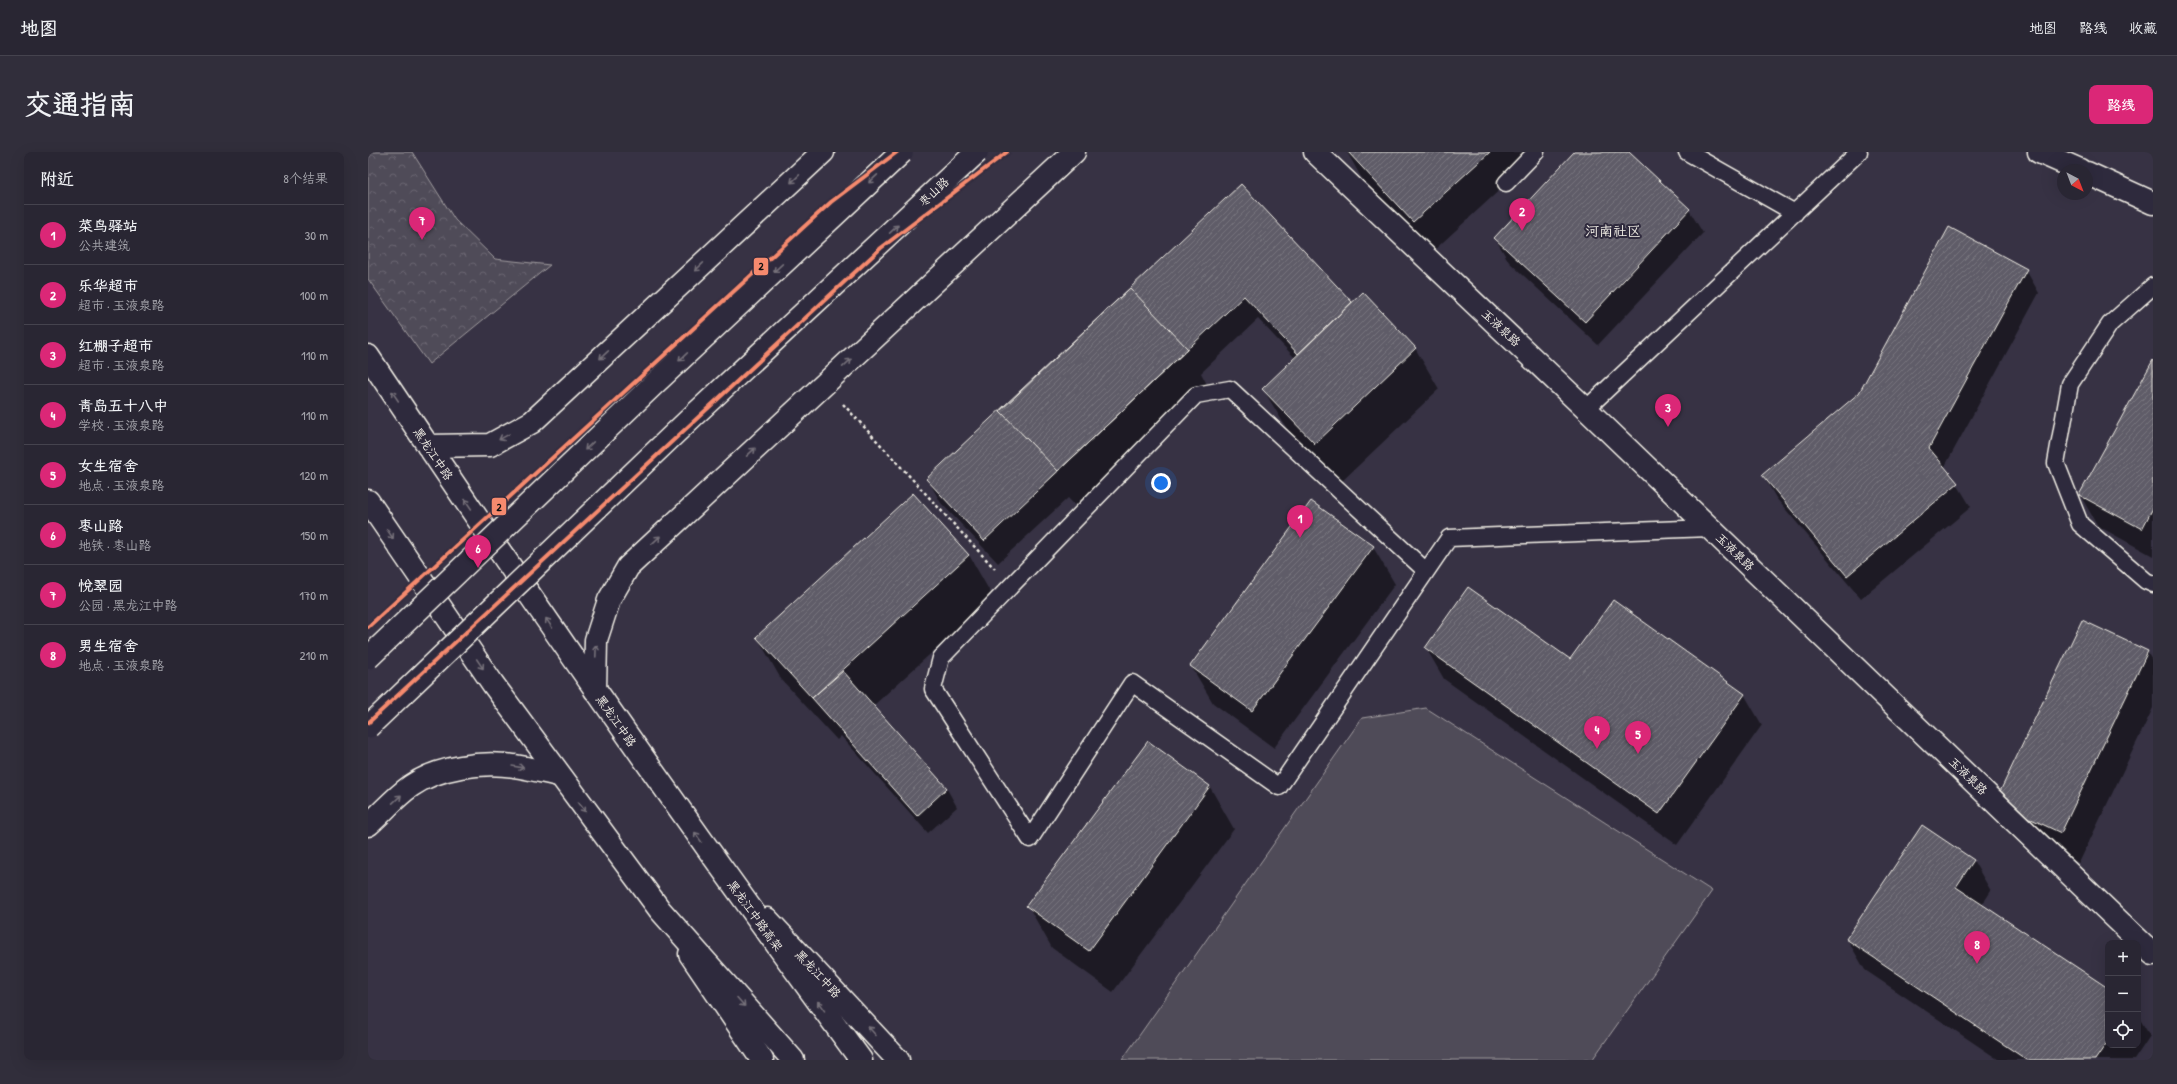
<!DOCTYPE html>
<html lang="zh">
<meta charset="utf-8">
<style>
body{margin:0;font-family:"Patrick Hand","LXGW WenKai TC",sans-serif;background:#312e3b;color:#f1f3f6}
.controls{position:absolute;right:12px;bottom:12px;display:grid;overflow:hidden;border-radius:8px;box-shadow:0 4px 16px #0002}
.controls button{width:36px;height:36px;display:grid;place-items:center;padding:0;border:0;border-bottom:1px solid #45434e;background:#292633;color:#f1f3f6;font:20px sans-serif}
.compass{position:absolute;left:1689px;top:12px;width:36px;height:36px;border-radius:50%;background:#292633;box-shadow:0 4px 16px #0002;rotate:138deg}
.you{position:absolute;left:793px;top:331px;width:14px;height:14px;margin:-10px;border:3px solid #fff;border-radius:50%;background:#1a73e8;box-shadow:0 0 0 6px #1a73e833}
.badge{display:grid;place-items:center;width:26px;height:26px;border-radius:50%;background:#db2777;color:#fff;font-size:13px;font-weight:700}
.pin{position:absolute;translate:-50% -33px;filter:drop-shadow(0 1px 2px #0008)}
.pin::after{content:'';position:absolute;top:21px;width:14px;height:12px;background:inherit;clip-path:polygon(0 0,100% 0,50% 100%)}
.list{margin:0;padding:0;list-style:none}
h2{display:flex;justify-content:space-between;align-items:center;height:52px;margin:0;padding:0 16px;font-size:17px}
h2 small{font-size:13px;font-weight:400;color:#a5a5ac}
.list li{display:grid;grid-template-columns:26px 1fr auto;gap:12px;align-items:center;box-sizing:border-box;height:60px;padding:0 16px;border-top:1px solid #45434e}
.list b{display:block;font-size:15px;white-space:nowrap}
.list p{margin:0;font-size:13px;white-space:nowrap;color:#a5a5ac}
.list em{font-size:13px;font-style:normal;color:#a5a5ac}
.icon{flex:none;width:22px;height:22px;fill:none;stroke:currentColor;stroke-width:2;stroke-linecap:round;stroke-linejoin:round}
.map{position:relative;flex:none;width:1785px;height:908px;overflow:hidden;border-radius:8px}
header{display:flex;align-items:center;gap:24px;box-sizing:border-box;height:56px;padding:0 20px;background:#292633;border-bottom:1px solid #45434e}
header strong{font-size:19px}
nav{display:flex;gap:22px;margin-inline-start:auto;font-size:14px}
.intro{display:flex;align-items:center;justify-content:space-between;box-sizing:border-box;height:96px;padding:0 24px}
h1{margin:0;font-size:28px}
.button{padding:10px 18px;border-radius:8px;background:#db2777;color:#fff;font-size:14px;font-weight:700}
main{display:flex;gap:24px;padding:0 24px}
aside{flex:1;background:#292633;border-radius:8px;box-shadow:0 4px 16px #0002}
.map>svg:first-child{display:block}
.grass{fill:#504b59;stroke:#a29ea0}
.forest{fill:url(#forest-crowns);stroke:#a29ea0}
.shadow{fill:#0007}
.building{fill:url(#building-hatch);stroke:#f4f1e8}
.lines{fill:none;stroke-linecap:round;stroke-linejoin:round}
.service-casing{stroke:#f4f1e8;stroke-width:19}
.pedestrian-casing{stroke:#f4f1e8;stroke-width:25}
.tertiary-casing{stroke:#f4f1e8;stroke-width:25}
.primary-casing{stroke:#f4f1e8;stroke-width:25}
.trunk-casing{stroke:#f4f1e8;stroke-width:25}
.path{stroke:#f4f1e8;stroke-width:2.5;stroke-dasharray:3 3;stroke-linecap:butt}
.service{stroke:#2f2a3d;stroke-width:16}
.pedestrian{stroke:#2f2a3d;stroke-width:22}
.tertiary{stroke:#2f2a3d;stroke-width:22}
.primary{stroke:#2f2a3d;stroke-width:22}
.trunk{stroke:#2f2a3d;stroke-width:22}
.secondary-bridge-casing{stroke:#f4f1e8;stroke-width:25;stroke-linecap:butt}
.secondary-bridge{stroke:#2f2a3d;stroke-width:22}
.metro-1-casing{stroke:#2f2a3d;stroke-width:7}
.metro-1{stroke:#f68a6e;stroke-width:4}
.oneway{stroke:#747079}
.labels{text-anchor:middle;stroke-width:4;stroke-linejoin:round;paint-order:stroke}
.street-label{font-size:12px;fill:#f4f1e8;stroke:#2f2a3d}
.quarter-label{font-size:14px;fill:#f4f1e8;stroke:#2f2a3d}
.line-badge{stroke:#2f2a3d;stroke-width:1.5}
.pale-badge-label{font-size:11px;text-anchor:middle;font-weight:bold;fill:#111}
</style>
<header>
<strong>地图</strong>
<nav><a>地图</a><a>路线</a><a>收藏</a></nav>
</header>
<div class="intro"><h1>交通指南</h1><a class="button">路线</a></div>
<main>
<aside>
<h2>附近<small>8个结果</small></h2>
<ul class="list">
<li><span class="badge">1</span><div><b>菜鸟驿站</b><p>公共建筑</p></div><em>30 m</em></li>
<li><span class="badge">2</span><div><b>乐华超市</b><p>超市 · 玉液泉路</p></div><em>100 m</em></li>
<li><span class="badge">3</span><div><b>红棚子超市</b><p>超市 · 玉液泉路</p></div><em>110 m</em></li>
<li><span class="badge">4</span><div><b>青岛五十八中</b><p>学校 · 玉液泉路</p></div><em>110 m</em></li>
<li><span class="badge">5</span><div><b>女生宿舍</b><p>地点 · 玉液泉路</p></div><em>120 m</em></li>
<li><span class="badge">6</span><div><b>枣山路</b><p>地铁 · 枣山路</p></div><em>150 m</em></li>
<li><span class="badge">7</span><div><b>悦翠园</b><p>公园 · 黑龙江中路</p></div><em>170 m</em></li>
<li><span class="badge">8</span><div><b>男生宿舍</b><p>地点 · 玉液泉路</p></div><em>210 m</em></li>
</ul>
</aside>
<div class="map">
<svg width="1785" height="908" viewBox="0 0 1785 908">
<defs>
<pattern id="forest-crowns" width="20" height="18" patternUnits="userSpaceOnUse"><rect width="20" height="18" fill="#504b59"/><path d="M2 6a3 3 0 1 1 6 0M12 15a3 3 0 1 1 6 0" fill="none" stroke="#6a6571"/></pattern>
<pattern id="building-hatch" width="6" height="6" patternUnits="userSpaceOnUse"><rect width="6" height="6" fill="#5f5c67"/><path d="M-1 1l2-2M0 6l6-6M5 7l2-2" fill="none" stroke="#77747d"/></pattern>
</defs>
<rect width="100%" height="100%" fill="#373244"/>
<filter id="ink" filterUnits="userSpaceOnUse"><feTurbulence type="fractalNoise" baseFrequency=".025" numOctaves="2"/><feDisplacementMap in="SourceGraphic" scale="8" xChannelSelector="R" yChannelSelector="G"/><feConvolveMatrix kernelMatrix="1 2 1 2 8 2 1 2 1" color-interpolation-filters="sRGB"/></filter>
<g filter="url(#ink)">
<!-- grass -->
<path class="grass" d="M1058,556L1344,739L1224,908H754L994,566Z"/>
<!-- forest -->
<path class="forest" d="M0,0H44L87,68L127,107L182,113L61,212L0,127Z"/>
<!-- shadow -->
<path class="shadow" d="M979,0H1173L1063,101L993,25Z
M1208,0H1259L1321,58L1335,81L1230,193L1141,110L1127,86Z
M873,34L984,152L1047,196L1071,237L971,332L919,277L895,237L927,206L890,167L833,221L843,240L714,361L700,346L630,411L573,351L560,328Z
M1658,118L1671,141L1576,316L1589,332L1603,355L1493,447L1408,346L1395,323Z
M1785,210V404L1730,374L1712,343Z
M545,342L601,403L625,445L505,554L579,637L589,655L560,681L473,584L469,588L413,527L389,485Z
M1005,395L1027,432L906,596L845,551L823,514Z
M1058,496L1202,509L1376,542L1394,573L1309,693L1076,527Z
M1779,500L1785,510V556L1711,711L1646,681L1628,649Z
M780,590L842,635L866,677L745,840L684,796L660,754Z
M1605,708L1623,739L1614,753L1740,838V893H1770V864L1782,884L1766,908H1631L1497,818L1479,787Z"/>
<!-- building -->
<path class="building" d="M980,0H1122L1045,70Z
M1206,0H1261L1322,57L1217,170L1126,86Z
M873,32L984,150L930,202L876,144L616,389L558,327Z
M1581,75L1659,117L1561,296L1590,331L1479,424L1394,323L1491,241Z
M762,136L820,197L690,319L632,259Z
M995,140L1048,196L947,292L894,237Z
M1785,208V356L1774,377L1711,343Z
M545,341L601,403L444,546L388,485Z
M943,349L1006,394L884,559L822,514Z
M1100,435L1202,507L1245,448L1377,542L1291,662L1057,496Z
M1714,468L1780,499L1693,681L1627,650Z
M475,519L579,636L549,664L444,546Z
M780,589L842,634L721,799L658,754Z
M1554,673L1606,708L1588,735L1740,836V889L1727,908H1659L1478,787Z"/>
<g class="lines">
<defs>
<path id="service" d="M1319,0L1427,61
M1138,31L1168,0
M1785,134L1742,172L1702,232L1688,311L1712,372L1778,429L1785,432
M1218,257L1491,0
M1058,419L862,237L828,243L573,506L565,537L662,687L764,531L911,635L1081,386L1342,376"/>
<path id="pedestrian" d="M1671,0L1712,18
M1719,21L1785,51"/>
<path id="tertiary" d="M947,0L1218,257L1785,802
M60,294L122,293L164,270L455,0
M227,538L228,488L241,448L260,415L706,0
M0,673C14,661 27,645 43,634C70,615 114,609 146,614C161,616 176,620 191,623"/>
<path id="primary" d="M399,767L530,908
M322,802L394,908"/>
<path id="trunk" d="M0,204C159,443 323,677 493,908
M0,349L125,532L292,758L425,908"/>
</defs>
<!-- service casing -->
<use href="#service" class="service-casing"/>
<!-- pedestrian casing -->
<use href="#pedestrian" class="pedestrian-casing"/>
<!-- tertiary casing -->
<use href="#tertiary" class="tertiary-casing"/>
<!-- primary casing -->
<use href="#primary" class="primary-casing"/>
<!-- trunk casing -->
<use href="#trunk" class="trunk-casing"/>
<!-- path -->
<path class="path" d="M475,252L627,417"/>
<!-- service -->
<use href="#service" class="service"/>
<!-- pedestrian -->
<use href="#pedestrian" class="pedestrian"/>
<!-- tertiary -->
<use href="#tertiary" class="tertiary"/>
<!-- primary -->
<use href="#primary" class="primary"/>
<!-- trunk -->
<use href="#trunk" class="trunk"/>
<defs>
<path id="secondary-bridge" d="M0,506L284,234L534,0
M0,575L324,265L609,0"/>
</defs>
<!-- secondary-bridge casing -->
<use href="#secondary-bridge" class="secondary-bridge-casing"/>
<!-- secondary-bridge -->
<use href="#secondary-bridge" class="secondary-bridge"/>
<defs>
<path id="metro-1" d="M0,475L463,50L529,0
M0,571L513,96L639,0"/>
</defs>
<!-- metro-1 casing -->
<use href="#metro-1" class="metro-1-casing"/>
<!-- metro-1 -->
<use href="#metro-1" class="metro-1"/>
</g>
<!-- one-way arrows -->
<defs><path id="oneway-shaft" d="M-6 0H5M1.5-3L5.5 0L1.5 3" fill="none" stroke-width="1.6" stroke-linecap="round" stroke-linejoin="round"/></defs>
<g class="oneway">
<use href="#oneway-shaft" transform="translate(427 27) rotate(137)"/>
<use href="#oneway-shaft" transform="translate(505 27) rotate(137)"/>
<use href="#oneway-shaft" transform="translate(526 77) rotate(-43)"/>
<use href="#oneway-shaft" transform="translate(331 115) rotate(137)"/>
<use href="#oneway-shaft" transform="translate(410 116) rotate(137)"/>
<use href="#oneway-shaft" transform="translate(236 203) rotate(137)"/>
<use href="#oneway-shaft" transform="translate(315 205) rotate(137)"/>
<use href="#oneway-shaft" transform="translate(479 211) rotate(-43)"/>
<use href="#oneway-shaft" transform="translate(27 244) rotate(-124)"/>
<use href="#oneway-shaft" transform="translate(136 285) rotate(151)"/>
<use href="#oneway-shaft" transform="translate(221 294) rotate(136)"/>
<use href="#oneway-shaft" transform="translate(383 300) rotate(-43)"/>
<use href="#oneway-shaft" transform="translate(100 352) rotate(-124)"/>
<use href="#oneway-shaft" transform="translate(22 382) rotate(56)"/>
<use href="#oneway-shaft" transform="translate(288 388) rotate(-43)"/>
<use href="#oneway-shaft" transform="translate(181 471) rotate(-124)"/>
<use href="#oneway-shaft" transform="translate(228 499) rotate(-88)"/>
<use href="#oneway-shaft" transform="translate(112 512) rotate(56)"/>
<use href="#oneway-shaft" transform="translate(150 615) rotate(10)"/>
<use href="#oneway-shaft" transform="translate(29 647) rotate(-43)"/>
<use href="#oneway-shaft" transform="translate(214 655) rotate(53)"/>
<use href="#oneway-shaft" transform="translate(330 685) rotate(-125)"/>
<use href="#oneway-shaft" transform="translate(373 850) rotate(48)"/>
<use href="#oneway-shaft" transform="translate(453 854) rotate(-126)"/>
<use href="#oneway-shaft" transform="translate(504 879) rotate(-132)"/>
</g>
</g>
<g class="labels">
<!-- street labels -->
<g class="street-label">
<text transform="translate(566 40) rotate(-43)" y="4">枣山路</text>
<text transform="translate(1133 176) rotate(43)" y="4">玉液泉路</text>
<text transform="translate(65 302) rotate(56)" y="4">黑龙江中路</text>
<text transform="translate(1367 400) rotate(44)" y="4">玉液泉路</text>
<text transform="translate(248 569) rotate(55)" y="4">黑龙江中路</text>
<text transform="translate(1600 624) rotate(44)" y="4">玉液泉路</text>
<text transform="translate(387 764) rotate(54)" y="4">黑龙江中路高架</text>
<text transform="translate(450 822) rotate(47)" y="4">黑龙江中路</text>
</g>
<!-- quarter labels -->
<g class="quarter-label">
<text x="1245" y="84">河南社区</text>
</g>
</g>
<g class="line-badge">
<rect x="385" y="105" width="16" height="19" rx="4" fill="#f68a6e"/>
<rect x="123" y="345" width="16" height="19" rx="4" fill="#f68a6e"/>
</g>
<g class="pale-badge-label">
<text x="393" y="118">2</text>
<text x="131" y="359">2</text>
</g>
</svg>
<div class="controls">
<button>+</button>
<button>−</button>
<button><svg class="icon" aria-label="locate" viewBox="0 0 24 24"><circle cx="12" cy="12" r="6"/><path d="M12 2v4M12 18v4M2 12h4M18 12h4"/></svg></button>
</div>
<svg class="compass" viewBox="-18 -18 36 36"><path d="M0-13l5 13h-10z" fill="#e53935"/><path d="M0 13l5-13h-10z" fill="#a5a5ac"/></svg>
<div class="you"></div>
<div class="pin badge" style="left:932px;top:386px">1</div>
<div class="pin badge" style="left:1154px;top:79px">2</div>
<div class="pin badge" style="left:1300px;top:275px">3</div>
<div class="pin badge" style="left:1229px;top:597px">4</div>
<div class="pin badge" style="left:1270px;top:602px">5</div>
<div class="pin badge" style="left:110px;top:416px">6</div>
<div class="pin badge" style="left:54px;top:88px">7</div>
<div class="pin badge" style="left:1609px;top:812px">8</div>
</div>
</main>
